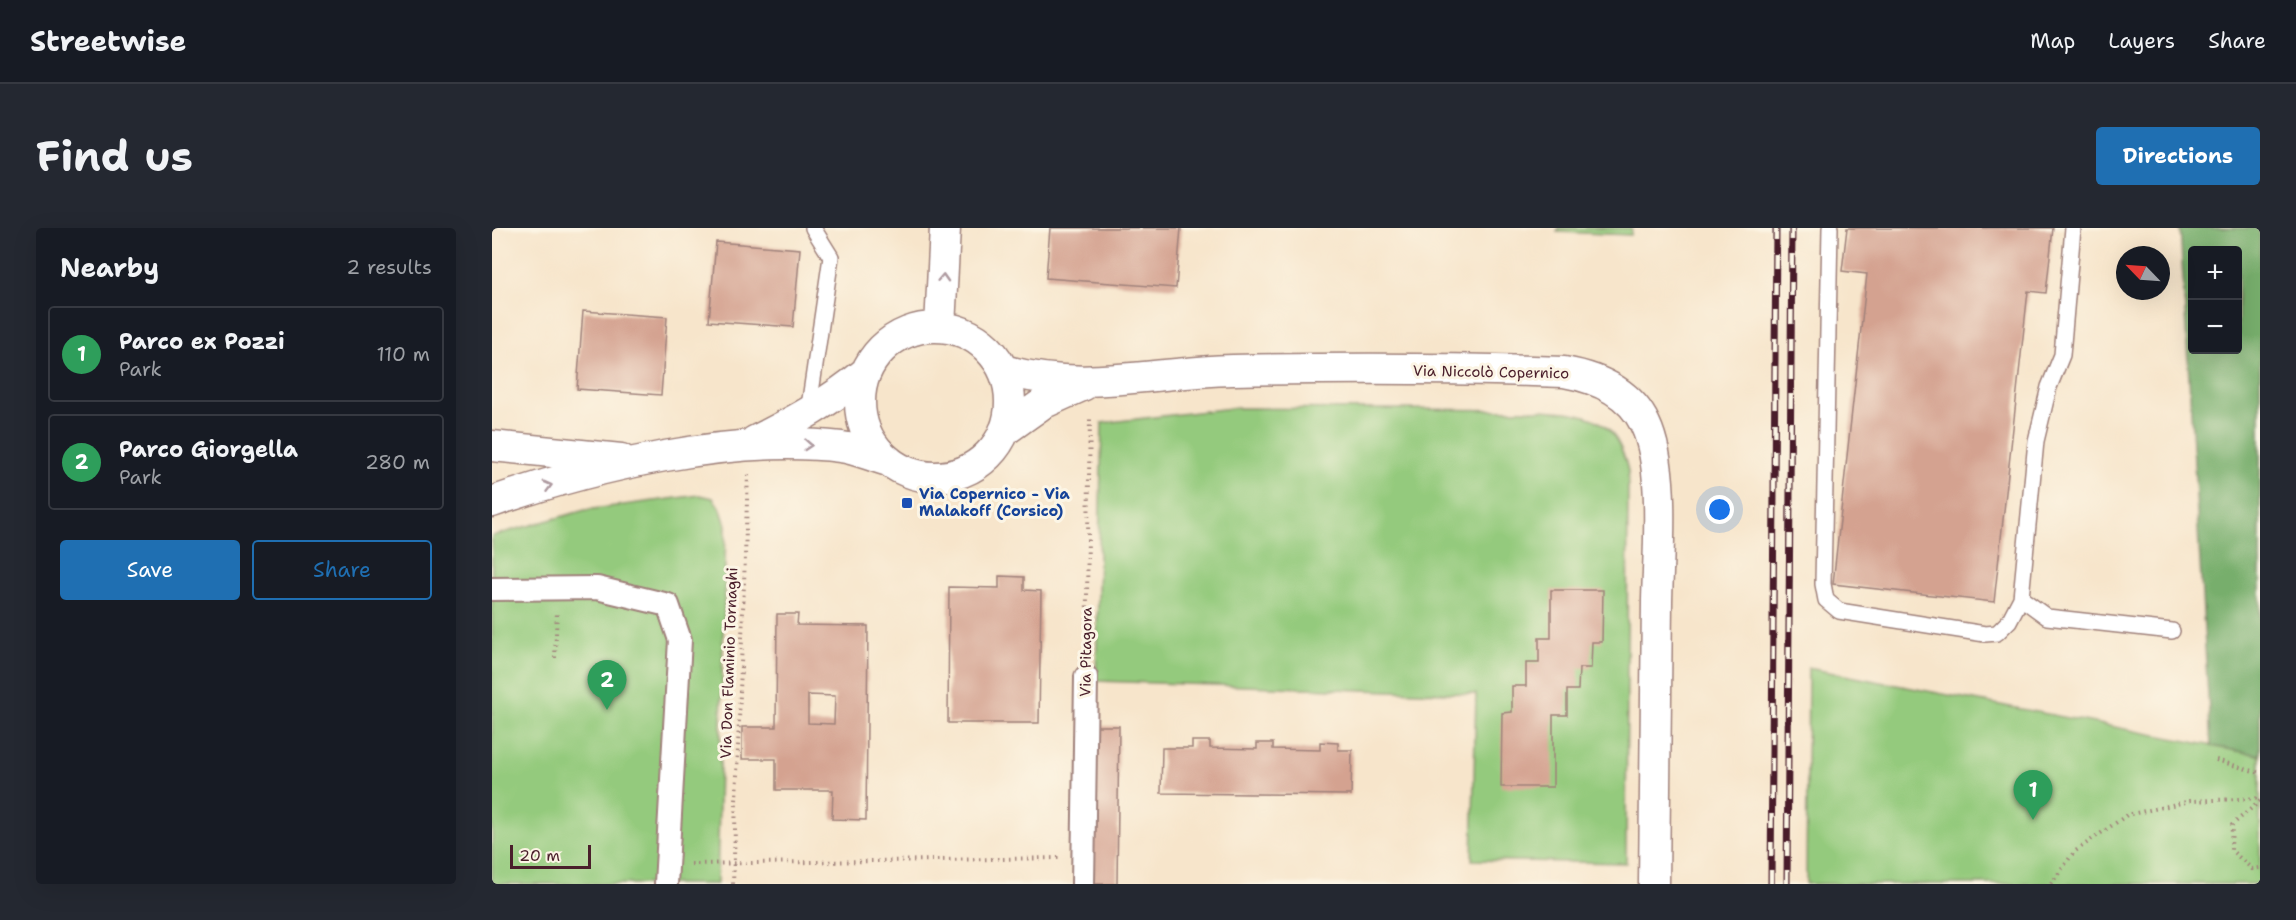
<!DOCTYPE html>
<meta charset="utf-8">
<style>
body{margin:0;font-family:"Shantell Sans",sans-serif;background:#242831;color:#f1f3f6}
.controls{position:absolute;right:18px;top:18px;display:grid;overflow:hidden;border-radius:6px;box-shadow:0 6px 24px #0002}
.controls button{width:54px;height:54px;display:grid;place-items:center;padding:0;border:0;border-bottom:2px solid #363941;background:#171b24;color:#f1f3f6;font:30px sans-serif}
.compass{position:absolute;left:1624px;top:18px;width:54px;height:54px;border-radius:50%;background:#171b24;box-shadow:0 6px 24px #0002;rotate:295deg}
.scale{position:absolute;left:18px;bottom:15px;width:81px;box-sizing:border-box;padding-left:6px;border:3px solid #4a1f2b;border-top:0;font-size:16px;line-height:21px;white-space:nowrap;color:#4a1f2b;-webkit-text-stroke:4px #fcf5e5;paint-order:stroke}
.you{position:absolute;left:1228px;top:282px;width:21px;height:21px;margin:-15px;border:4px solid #fff;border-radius:50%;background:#1a73e8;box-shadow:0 0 0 9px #1a73e833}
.badge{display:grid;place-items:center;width:39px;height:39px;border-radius:50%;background:#1f6fb2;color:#fff;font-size:20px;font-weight:700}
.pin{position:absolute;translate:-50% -50px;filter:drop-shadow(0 2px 3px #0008)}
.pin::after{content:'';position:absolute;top:32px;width:21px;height:18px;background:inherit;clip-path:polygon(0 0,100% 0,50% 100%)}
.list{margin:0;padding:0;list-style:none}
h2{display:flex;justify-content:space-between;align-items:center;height:78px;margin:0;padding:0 24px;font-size:26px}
h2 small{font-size:20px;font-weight:400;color:#9ea1a6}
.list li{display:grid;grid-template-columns:39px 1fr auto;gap:18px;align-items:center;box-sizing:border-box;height:96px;margin:0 12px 12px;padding:0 12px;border:2px solid #363941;border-radius:6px}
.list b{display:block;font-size:22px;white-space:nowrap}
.list p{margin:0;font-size:20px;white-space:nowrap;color:#9ea1a6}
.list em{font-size:20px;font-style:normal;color:#9ea1a6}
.actions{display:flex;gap:12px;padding:18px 24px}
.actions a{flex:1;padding:14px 0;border:2px solid #1f6fb2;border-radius:6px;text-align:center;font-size:21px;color:#1f6fb2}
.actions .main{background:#1f6fb2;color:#fff}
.map{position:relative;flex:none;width:1768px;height:656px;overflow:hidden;border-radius:6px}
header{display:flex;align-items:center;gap:36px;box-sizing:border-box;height:84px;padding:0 30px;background:#171b24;border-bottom:2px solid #363941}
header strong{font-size:28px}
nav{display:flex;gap:33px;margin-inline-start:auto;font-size:21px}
.intro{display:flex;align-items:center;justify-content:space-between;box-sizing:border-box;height:144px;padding:0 36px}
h1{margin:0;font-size:42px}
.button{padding:15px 27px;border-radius:6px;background:#1f6fb2;color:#fff;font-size:21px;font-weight:700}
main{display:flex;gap:36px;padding:0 36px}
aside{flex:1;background:#171b24;border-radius:6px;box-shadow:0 6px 24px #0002}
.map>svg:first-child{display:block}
.green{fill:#94ca7d;stroke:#6f7454;stroke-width:1.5}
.forest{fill:#77ae6c;stroke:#60664c;stroke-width:1.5;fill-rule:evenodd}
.building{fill:#d4a290;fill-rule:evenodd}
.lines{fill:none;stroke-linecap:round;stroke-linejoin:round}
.service-casing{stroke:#a0827b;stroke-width:18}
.pedestrian-casing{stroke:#a0827b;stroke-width:26}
.minor-casing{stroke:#a0827b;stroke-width:33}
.path{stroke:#a0827b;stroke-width:4;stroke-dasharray:1.5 4.5;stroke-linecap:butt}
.service{stroke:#fff;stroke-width:15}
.pedestrian{stroke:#fff;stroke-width:22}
.minor{stroke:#fff;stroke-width:30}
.rail-casing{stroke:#4a1f2b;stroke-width:7}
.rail{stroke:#fcf5e5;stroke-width:4.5;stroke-dasharray:14;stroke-linecap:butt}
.oneway{stroke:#ae9aa0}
.transit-dot{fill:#1a4fb4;stroke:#fcf5e5;stroke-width:2}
.labels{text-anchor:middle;stroke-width:6;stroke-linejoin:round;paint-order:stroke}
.street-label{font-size:15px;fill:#4a1f2b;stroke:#fcf5e5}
.transit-label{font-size:15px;font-weight:bold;fill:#164399;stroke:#fcf5e5;text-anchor:start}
</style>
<header>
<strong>Streetwise</strong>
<nav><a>Map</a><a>Layers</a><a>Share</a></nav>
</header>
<div class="intro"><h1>Find us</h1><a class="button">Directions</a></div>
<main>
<aside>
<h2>Nearby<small>2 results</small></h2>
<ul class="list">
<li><span class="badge" style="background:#2e9e5b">1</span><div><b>Parco ex Pozzi</b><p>Park</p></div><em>110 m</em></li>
<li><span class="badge" style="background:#2e9e5b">2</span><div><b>Parco Giorgella</b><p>Park</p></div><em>280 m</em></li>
</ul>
<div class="actions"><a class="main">Save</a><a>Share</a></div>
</aside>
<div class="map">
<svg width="1768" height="656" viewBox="0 0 1768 656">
<rect width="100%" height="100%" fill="#fcf5e5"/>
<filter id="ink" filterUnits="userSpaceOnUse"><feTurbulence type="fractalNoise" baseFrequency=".0167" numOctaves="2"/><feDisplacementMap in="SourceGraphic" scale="12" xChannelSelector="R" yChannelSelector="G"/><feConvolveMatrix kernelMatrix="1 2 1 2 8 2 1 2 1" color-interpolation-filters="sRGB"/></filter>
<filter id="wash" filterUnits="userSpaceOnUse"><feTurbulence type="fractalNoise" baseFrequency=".008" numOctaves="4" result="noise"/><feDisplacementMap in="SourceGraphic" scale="24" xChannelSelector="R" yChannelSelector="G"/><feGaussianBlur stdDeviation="1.35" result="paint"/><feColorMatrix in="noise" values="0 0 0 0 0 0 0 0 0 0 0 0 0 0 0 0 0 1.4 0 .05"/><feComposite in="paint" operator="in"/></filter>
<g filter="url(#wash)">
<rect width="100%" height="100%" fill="#f7e5cb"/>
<!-- green -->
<path class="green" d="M1066,0H1140L1139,7L1065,4Z
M740,180L1049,182C1099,185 1124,190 1136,243L1134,635L980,632L984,466L604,453L610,195Z
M208,267L221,270L229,282L234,297L225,656H0V308L93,282Z
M1316,440L1768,527V656H1314Z"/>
<!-- forest -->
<path class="forest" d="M1688,0H1768V527L1719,518ZM1700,22H1746V122H1700Z"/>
<g id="blocks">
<!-- building -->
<path class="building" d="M558,0H689L684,60L554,50Z
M1355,0H1561L1554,65L1536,63L1502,374L1341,356L1375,46L1350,43Z
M224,14L308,21L301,99L217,93Z
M91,83L175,89L169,167L85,161Z
M507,348L532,349V362L549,363L547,495H456L457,359L507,360Z
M1059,362H1111L1110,414H1100L1099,440H1087L1086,462H1075V487H1061V559H1009L1010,485L1020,484V458H1034V435H1047V410H1059Z
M285,386H306L305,397L376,398L374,592L340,591L341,562H284V531H250V499H284ZM316,467L343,468L342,496L316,495Z
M601,498H627L625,656H600Z
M700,513H718V520L765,521V515H781V521L828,522V514L846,515V522H860L859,567L669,565L670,520H700Z"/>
</g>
</g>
<g filter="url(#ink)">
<use href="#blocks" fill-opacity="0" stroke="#a0827b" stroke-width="1.5"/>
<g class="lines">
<defs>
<path id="service" d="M1338,0L1331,356L1334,372L1347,383L1493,406L1505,405L1517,393L1529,370L1544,213L1557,159L1570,127L1581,0
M316,185L339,29L321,0
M1529,370L1555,389L1680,403"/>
<path id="pedestrian" d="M0,361L105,360L176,377L188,412L174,656
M591,656L594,449"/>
<path id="minor" d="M448,99L453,0
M368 174a75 75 0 1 1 150 0a75 75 0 1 1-150 0Z
M511,142C593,165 658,144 741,142C850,140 963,140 1072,144C1106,150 1138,164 1153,196C1174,239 1166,324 1165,373C1164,467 1163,562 1162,656
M512,203L550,176L592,157
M263,213C303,193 339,173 374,144
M0,218L129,231
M0,274C103,238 240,206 349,219C365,221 381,229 397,233"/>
</defs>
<!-- service casing -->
<use href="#service" class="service-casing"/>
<!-- pedestrian casing -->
<use href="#pedestrian" class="pedestrian-casing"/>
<!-- minor casing -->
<use href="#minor" class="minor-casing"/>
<!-- path -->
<path class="path" d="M594,427L598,191
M63,430L65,383
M1724,532L1768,545
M1768,573L1740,597L1739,622L1760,641L1768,640
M199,636L567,630
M241,656L256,246
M1559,656L1582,624L1635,587L1698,573L1768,570"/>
<!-- service -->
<use href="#service" class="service"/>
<!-- pedestrian -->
<use href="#pedestrian" class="pedestrian"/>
<!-- minor -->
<use href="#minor" class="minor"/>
<defs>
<path id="rail" d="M1279,656L1284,0
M1295,656L1300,0"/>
</defs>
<!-- rail casing -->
<use href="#rail" class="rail-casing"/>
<!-- rail -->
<use href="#rail" class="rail"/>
</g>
<!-- one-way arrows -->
<defs><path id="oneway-chevron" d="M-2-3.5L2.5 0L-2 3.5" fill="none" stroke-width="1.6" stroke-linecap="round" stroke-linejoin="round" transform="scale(1.5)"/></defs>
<g class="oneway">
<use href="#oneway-chevron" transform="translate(451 50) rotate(-87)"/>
<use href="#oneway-chevron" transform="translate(316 217) rotate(4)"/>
<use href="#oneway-chevron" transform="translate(56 258) rotate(-15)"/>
</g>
</g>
<!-- markers -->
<rect class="transit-dot" x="409" y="269" width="12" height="12" rx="3"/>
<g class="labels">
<!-- street labels -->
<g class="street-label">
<text transform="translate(999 144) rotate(1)" y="5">Via Niccolò Copernico</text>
<text transform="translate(594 424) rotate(-89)" y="5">Via Pitagora</text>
<text transform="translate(237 435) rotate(-88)" y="5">Via Don Flaminio Tornaghi</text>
</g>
<!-- transit labels -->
<g class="transit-label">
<text x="427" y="271">Via Copernico - Via<tspan x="427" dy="17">Malakoff (Corsico)</tspan></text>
</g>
</g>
</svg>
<div class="controls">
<button>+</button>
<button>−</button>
</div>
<svg class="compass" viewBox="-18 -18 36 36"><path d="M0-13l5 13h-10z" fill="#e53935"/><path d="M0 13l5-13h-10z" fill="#9ea1a6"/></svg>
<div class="scale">20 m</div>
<div class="you"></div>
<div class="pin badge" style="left:1541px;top:592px;background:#2e9e5b">1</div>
<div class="pin badge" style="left:115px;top:482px;background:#2e9e5b">2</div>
</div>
</main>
